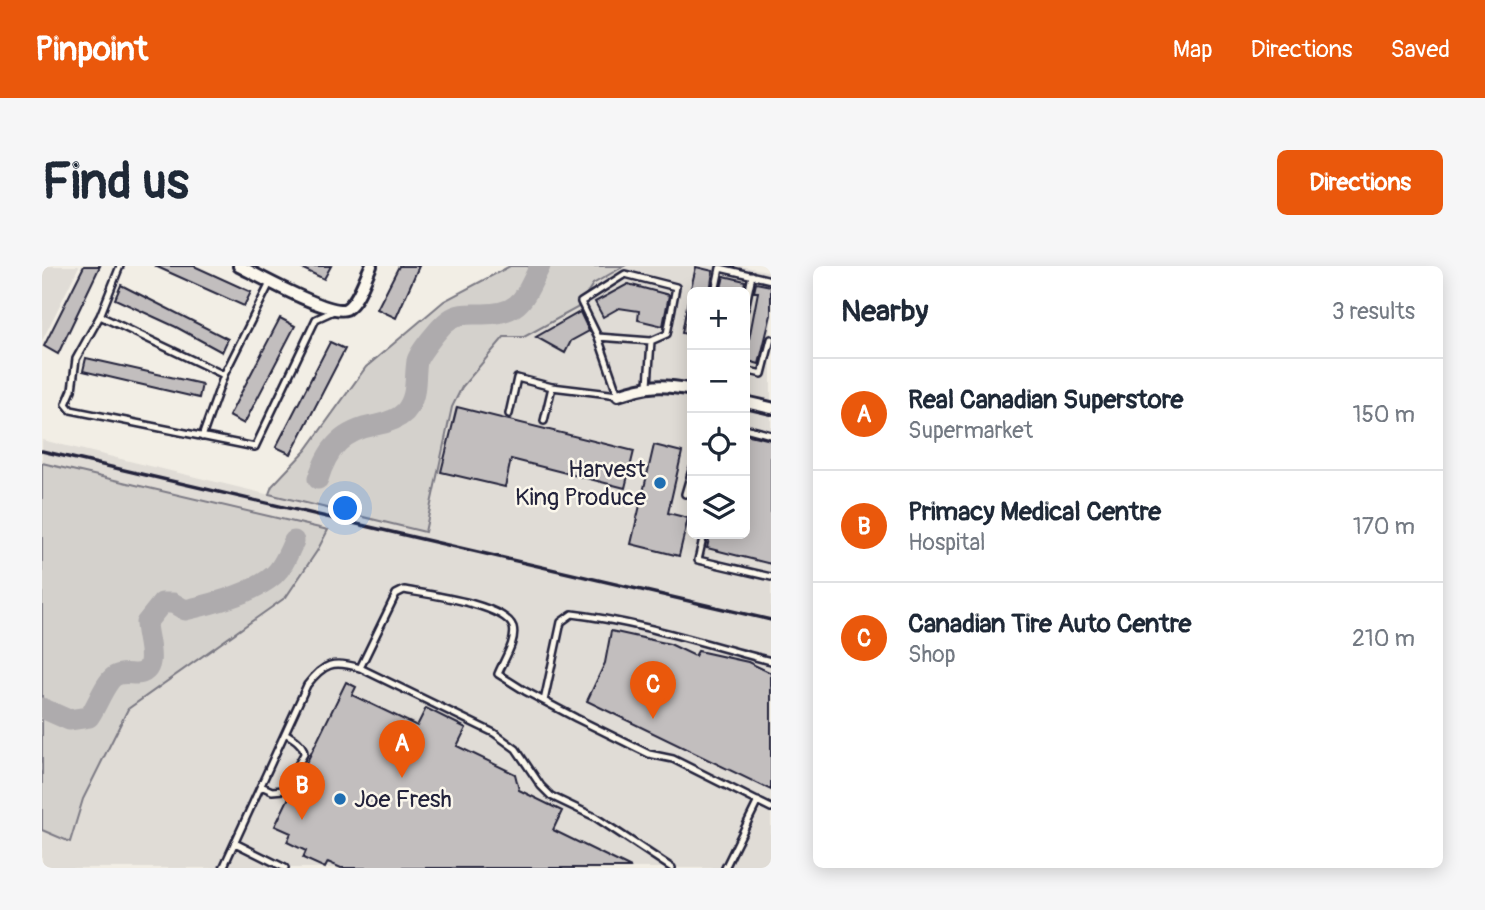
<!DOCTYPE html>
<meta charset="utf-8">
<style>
body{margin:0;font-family:Pangolin,sans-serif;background:#f6f6f7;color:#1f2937}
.controls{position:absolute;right:21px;top:21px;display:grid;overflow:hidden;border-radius:10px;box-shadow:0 4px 18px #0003}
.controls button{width:63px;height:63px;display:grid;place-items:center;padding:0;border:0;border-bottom:2px solid #e0e1e3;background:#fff;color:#1f2937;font:35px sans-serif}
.you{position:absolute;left:304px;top:243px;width:24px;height:24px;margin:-18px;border:5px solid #fff;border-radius:50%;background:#1a73e8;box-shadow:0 0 0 10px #1a73e833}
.badge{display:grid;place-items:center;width:46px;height:46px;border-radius:50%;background:#ea580c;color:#fff;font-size:23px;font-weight:700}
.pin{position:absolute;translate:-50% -58px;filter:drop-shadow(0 2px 4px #0008)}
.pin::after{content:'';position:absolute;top:37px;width:24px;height:21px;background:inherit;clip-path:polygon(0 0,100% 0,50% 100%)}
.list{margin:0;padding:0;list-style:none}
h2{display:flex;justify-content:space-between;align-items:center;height:91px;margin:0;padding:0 28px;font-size:30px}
h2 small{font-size:23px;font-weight:400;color:#747a83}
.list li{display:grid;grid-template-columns:46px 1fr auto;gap:21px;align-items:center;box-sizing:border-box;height:112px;padding:0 28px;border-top:2px solid #e0e1e3}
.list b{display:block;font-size:26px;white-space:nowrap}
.list p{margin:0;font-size:23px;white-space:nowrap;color:#747a83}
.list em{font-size:23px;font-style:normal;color:#747a83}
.icon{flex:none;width:38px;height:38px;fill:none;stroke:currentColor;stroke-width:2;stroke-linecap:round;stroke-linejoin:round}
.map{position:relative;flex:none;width:729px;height:602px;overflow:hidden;border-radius:10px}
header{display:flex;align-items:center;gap:42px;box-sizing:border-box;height:98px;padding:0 35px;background:#ea580c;color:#fff}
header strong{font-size:33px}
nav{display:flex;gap:38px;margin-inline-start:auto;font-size:24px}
.intro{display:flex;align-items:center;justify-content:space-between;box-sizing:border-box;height:168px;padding:0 42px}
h1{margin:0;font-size:49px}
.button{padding:18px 32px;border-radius:10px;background:#ea580c;color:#fff;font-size:24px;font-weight:700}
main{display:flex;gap:42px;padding:0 42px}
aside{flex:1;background:#fff;border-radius:10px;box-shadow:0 4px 18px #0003}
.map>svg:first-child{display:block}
.built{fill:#e0dcd6;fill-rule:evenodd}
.green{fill:#d4d1cc;stroke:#7b7a84;stroke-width:2}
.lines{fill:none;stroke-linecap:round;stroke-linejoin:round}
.river{stroke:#aeabad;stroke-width:21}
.building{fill:#c2bebe;stroke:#22223b;stroke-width:2}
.service-casing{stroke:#22223b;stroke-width:10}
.minor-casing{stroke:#22223b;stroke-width:16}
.service{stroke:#fbf7ec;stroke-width:5}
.minor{stroke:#fbf7ec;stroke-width:10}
.rail{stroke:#22223b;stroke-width:3.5}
.poi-dot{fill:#1f6fb2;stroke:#fbf7ec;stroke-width:2.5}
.labels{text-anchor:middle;stroke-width:5;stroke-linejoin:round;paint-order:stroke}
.poi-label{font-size:24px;fill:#22223b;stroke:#fbf7ec;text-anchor:end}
</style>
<header>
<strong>Pinpoint</strong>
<nav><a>Map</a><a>Directions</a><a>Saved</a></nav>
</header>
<div class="intro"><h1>Find us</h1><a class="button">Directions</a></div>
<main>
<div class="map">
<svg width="729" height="602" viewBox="0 0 729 602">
<rect width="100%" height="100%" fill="#f2eee5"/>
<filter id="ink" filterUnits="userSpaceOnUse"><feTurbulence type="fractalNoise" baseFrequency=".0143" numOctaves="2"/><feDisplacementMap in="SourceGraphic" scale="14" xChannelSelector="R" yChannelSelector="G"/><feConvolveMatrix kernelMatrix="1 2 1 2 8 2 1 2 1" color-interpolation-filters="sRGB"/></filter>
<g filter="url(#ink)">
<!-- built -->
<path class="built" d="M0,0H37L0,75Z
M582,0H699L729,6V602H0V564L28,575L41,533L86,443L244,331L285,264L0,197V174L382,266L410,140L420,121L462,71H483L535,42L551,18ZM650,26H703V268H650Z"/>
<!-- green -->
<path class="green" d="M468,0H582L551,18L535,42L482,71H462L420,121L410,141L383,266L227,228L230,220L264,184L324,101L402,35Z
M0,197L286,264L275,285L244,331L86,443L41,533L28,576L0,564Z"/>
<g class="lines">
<!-- river -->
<path class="river" d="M276,213C286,181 301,165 334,159C344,157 355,154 363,146C376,131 372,113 375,95C376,88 400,58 407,54C417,47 426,48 438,48C479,49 482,32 498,0
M0,442L27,454L47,451C55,440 63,416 73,410C80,406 87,408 94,408C119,407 104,372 104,357L120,337H131L143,344C170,338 212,327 232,309C242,300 246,287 252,275"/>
</g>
<!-- building -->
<path class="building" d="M42,0H58L16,88L2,80Z
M113,0H152L209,26L202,40Z
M255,0H289L282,13Z
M357,0H377L354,52L335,43Z
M654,1L671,5L668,26H648Z
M682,10L703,15L701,26H678Z
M714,17L729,20V49L717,98L703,94L716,26H712Z
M586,18L627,29L621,60L596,54L597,45L577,42L561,51L553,36Z
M79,19L186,73L180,86L134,61L73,33Z
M646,34H650V69L640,67Z
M538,46L547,65L529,75L523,87L494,71Z
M238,52L253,60L202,158L187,150Z
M288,76L303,83L249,188L234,181Z
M44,92L160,118L157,132L41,105Z
M415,141L592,185L583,222L469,193L463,221L399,206Z
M703,168L729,174V298L665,282L668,268H703Z
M612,179L640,186L626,247L646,252L637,290L589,278Z
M569,365L628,378L653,390L656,385L706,396L729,407V524L545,435L563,397Z
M304,416L314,421L310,429L375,460L384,442L424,462L415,480L473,508L477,524L520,545L511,564L589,602H299L286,596L283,602L261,592L264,585L245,576L249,567L233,560L252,521L250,520L261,504Z"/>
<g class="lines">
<defs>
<path id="service" d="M78,0L58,50L34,93L30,124L24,138L29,144L213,181L274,53L294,44
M673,26L678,2L729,14
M703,43L710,9
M58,50L182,109
M556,71L539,36L583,8L634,21L625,68L609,75
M703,104L720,108L729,73
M467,148L475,112L510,121
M502,155L510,121L576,129L556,71L609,75L606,119
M703,162L729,169
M160,171L182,109L228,17
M643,228L650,204
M662,268L656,294L729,311
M318,402L354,328L362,324C383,328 463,338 471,361C475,375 461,395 456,408L483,425L534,452L607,488L631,493L729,542
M502,435L519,356L530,348C597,356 663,378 729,395
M219,520L230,525L242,524L262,488C262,478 251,472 243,467
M193,577L243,602
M181,602L265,419C282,397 291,394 318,402L452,467L474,483L499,520L509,530L553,551L630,602
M683,602L716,535"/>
<path id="minor" d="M197,0C215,9 288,50 304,43C316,36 323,12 329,0
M576,129C606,119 619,118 650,124
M703,136L729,142"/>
</defs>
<!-- service casing -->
<use href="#service" class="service-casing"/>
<!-- minor casing -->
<use href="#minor" class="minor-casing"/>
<!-- service -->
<use href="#service" class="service"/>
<!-- minor -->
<use href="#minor" class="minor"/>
<!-- rail -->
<path class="rail" d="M0,185L729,354"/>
</g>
</g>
<!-- markers -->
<g class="poi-dot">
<circle cx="618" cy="217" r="7"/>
<circle cx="298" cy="533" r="7"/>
</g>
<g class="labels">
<!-- poi labels -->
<g class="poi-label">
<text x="604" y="211">Harvest<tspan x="604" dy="28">King Produce</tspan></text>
<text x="312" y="541" text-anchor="start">Joe Fresh</text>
</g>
</g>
</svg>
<div class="controls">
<button>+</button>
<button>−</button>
<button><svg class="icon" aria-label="locate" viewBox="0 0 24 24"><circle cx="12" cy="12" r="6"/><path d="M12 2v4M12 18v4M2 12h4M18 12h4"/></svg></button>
<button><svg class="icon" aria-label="layers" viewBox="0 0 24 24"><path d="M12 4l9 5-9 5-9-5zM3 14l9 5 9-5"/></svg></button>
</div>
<div class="you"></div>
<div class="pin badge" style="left:360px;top:512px">A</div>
<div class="pin badge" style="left:260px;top:554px">B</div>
<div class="pin badge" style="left:611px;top:453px">C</div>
</div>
<aside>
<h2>Nearby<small>3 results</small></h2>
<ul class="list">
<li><span class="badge">A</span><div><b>Real Canadian Superstore</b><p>Supermarket</p></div><em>150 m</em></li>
<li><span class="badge">B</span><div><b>Primacy Medical Centre</b><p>Hospital</p></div><em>170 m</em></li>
<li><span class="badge">C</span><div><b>Canadian Tire Auto Centre</b><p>Shop</p></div><em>210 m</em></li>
</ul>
</aside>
</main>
